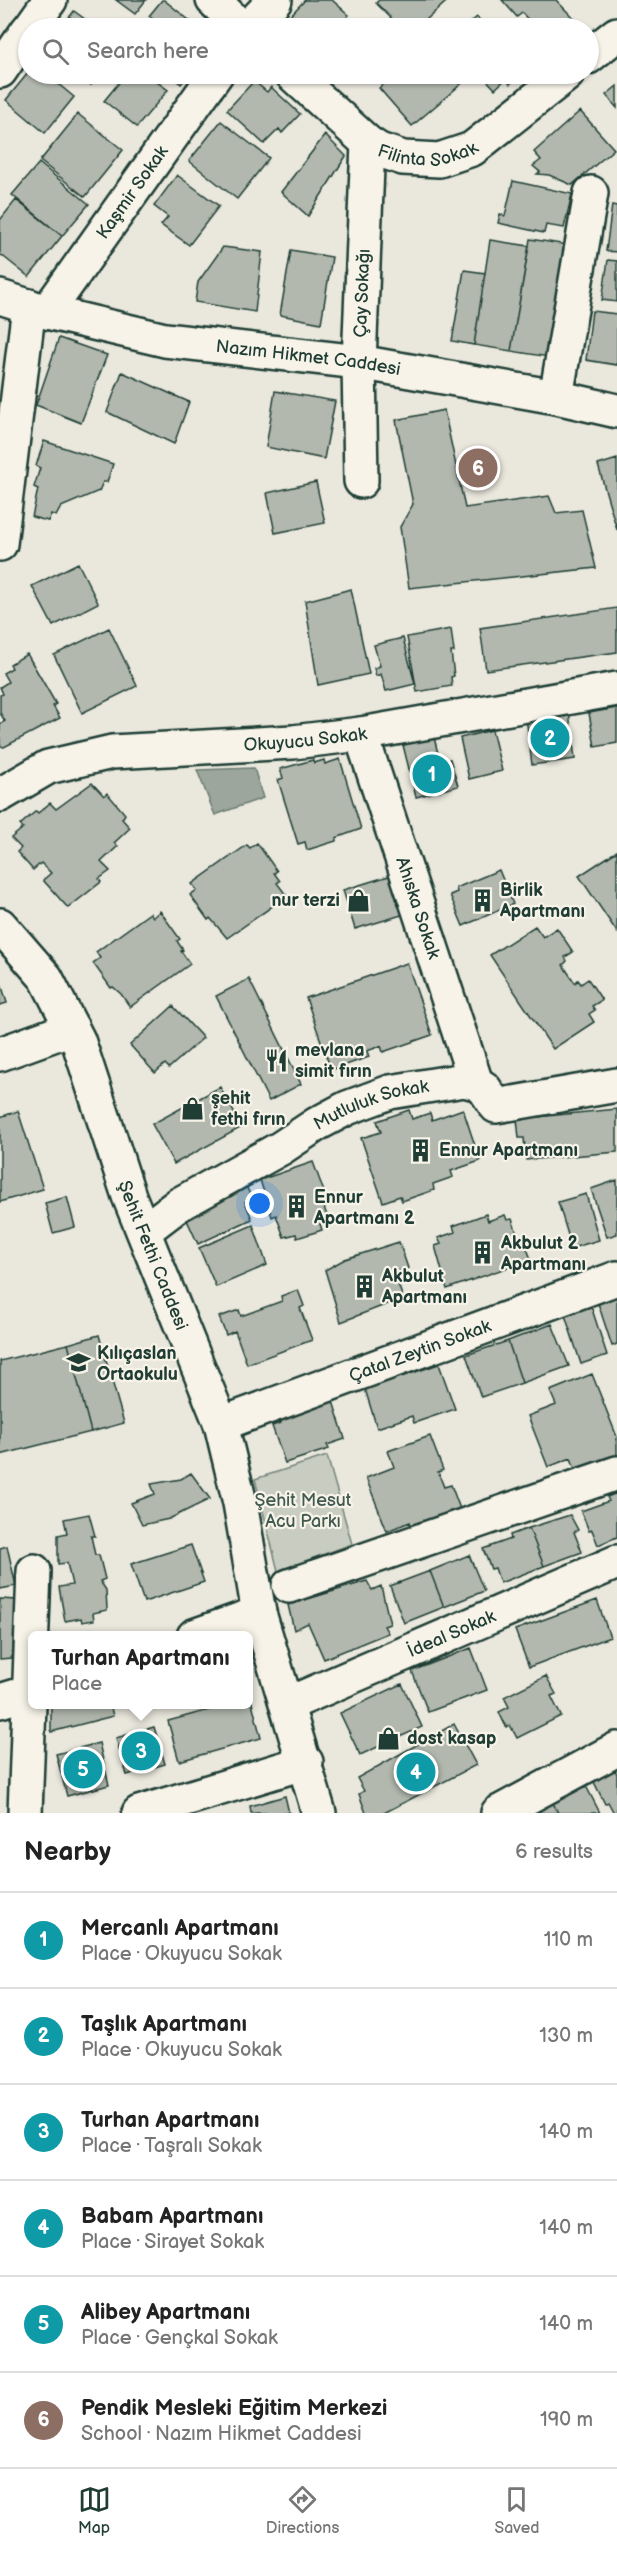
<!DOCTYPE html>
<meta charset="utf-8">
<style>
body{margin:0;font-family:"Balsamiq Sans",sans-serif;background:#f6f6f6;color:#222}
.you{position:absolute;left:260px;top:1204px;width:21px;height:21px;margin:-15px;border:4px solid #fff;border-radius:50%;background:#1a73e8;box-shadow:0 0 0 9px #1a73e833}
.badge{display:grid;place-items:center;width:39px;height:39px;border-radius:50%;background:#1f3d34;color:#fff;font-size:20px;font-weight:700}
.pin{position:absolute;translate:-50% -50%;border:3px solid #fff;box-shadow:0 2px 6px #0006}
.popup{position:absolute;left:28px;top:1631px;width:225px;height:78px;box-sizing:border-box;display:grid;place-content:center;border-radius:9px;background:#fff;filter:drop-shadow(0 2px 4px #0005);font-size:20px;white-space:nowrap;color:#767676}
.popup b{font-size:22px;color:#222}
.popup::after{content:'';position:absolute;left:50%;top:100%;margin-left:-12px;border:12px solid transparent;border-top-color:#fff}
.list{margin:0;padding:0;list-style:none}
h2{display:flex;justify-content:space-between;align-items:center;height:78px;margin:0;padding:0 24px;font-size:26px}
h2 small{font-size:20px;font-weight:400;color:#767676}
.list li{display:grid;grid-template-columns:39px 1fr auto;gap:18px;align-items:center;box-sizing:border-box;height:96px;padding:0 24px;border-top:2px solid #e0e0e0}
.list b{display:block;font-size:22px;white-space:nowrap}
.list p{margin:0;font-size:20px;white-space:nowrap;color:#767676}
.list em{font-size:20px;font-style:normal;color:#767676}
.icon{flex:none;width:33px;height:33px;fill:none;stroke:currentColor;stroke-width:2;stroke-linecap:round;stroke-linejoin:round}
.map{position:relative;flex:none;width:617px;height:1813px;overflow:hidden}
.search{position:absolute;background:#fff;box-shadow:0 2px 4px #0004;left:18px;right:18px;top:18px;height:66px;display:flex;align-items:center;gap:15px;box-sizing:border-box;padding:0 21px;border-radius:33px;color:#767676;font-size:22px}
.sheet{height:654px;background:#fff}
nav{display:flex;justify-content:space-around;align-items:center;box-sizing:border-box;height:84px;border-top:2px solid #e0e0e0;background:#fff;font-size:16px;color:#767676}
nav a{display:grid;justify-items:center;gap:3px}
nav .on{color:#1f3d34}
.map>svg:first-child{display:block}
.green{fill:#c8ccc1;stroke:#74847a;stroke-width:1.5}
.water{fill:#9ca69c;stroke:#6a7c72;stroke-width:1.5}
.building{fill:#b2b8ae;stroke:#1f3d34;stroke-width:1.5}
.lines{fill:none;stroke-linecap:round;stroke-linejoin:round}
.minor-casing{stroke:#1f3d34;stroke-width:38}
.minor{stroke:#f7f3e8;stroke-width:33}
.labels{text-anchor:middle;stroke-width:4.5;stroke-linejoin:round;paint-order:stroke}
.street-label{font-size:18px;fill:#1f3d34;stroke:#f7f3e8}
.poi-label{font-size:18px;font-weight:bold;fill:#1f3d34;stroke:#f7f3e8;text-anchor:start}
.park-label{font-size:18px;fill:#415a50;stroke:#f7f3e8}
</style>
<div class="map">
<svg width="617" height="1813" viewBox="0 0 617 1813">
<rect width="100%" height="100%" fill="#eae8dd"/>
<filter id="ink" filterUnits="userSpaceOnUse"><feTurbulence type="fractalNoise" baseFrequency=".0167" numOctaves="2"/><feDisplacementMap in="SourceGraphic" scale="12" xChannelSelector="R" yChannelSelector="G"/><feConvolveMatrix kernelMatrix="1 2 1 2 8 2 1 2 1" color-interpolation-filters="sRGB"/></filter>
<g filter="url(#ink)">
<!-- green -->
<path class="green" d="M327,1456L352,1544L278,1571L255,1479Z"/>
<!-- water -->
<path class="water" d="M254,768L263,798L215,815L197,770Z"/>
<!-- building -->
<path class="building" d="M116,0H146L135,14Z
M162,0H164L199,28H150L155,21L149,16Z
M305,0H332L349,15L337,28H289L283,23Z
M379,0H445L446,2L417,28H401L376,3Z
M502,0H556L583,28H536L522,13L517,17Z
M74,11L97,28H61Z
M477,17L487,28H464Z
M28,73L46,74L74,97L45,133L6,100Z
M76,74H100L91,85Z
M126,74H146L168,90L137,127L104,101Z
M168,74H189L181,84Z
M396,74H462L467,79L412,126L379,88Z
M481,74H521L510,84L506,79L495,89Z
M254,81L267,92L271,87L300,114L282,133L279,129L264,144L227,110Z
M617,86V108L606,95Z
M580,111L614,149L572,185L549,175L537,174L540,172L533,166L541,160L534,152Z
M78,114L123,150L85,197L40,161Z
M221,121L269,158L237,199L189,161Z
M325,135L346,156L308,216L281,192Z
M39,163L89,204L62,236L12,195Z
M177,175L219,206L189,245L161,225L168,217L154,206Z
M513,181L572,194L564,228L546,225L544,233L498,223L500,214L505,216Z
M16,200L62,236L29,277L0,254V220Z
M612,205L617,206V252L606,251Z
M530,239L574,246L555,358L511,351Z
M490,240L529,246L511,351L474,345Z
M223,247L262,252L255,312L195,302L198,282Z
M291,250L332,257L321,323L280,315Z
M608,260L617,261V302L602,300Z
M464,270L485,273L474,345L452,341Z
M592,311L617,314V365L586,360Z
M59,338L107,355L81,423L36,405Z
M122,372L189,402L174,444L107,412Z
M275,391L335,401L324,459L266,447Z
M444,410L465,508L549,496L556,513L582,510L596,568L409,588L400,527L413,504L396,420Z
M44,441L113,464L107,482H103L99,491L61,507L56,516L51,514L48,521L32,517L38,489L34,487L40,468L36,466Z
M617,459V530L598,465Z
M316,482L325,523L275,533L267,493Z
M78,563L98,603L53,626L32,586Z
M351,589L369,674L318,685L305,601Z
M617,608V652L486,670L480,628Z
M109,628L137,686L82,713L54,655Z
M451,629L454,652H451L454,676L451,677L452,686L417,692L407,637Z
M403,638L415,684L386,691L381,674L376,676L374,668L380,666L374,645Z
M27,654L56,704L53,706L60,718L4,747L0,746V724L5,721L0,713V695L3,694L0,687L8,682L3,673L12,668L10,664Z
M617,708V743L595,747L589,713Z
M569,712L575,759L532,765L526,717Z
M492,730L502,771L469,779L460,738Z
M434,737L440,762L450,759L458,786L416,797L403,745Z
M340,759L361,829L336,838V841L307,850L305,842L298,844L278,780L283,778L280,769L313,760L314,763L324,760L325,764Z
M92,783L104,796L107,793L125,814L122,819L130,828L114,843L118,846L101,862L110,871L99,879L101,882L68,908L43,880L51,873L41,863L33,870L17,852L21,848L11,838L23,828L20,825L36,811L38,813L50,803L56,809Z
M257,843L277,871L274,873L280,881L277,883L287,896L227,938L217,926L210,918L208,920L190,895L197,890L192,884L247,845L250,848Z
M617,851V932L579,876Z
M499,870L513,904L463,926L450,895L457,892L456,888Z
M392,875L405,914L355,929L343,890Z
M160,911L180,939L177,941L183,950L181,951L190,964L130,1007L121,994L113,987L111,988L93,963L100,958L96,952L150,913L153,917Z
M535,926L543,937L557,928L573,952L565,957L567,961L563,965L575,983L578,980L581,984L588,979L602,1000L592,1006L595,1010L589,1014L594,1022L553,1049L490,955Z
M407,963L432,1035L383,1052L381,1046L367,1051L369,1057L331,1070L306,998Z
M249,979L301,1084L269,1101L216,996Z
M0,980L7,1003L0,1005Z
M173,1006L203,1038L169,1068L165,1064L155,1073L130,1045Z
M220,1087L242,1127L174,1164L152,1124Z
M463,1109L480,1161L451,1171L453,1177L433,1184L434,1190L402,1201L400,1196L383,1202L361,1138L381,1132L377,1121L409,1110L412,1119L430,1113L432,1120Z
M617,1109V1152L526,1160L524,1138H519L517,1119Z
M18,1111L43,1189L0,1202V1117Z
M313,1162L326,1197L321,1199L329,1221L320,1224L322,1230L297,1238L296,1234L284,1237L276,1215L272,1217L260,1180Z
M243,1179L252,1199L245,1202L252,1219L198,1244L181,1207Z
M617,1180V1234L607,1237L591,1189Z
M586,1194L599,1240L572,1248L558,1202Z
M67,1197L75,1227L53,1233L45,1203Z
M486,1214L488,1221L505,1215L507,1220L512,1219L519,1239L523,1238L531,1259L447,1289L435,1246L441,1244L438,1238L455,1232L453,1226Z
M253,1225L267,1265L216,1287L199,1248Z
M399,1242L408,1268L394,1273L403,1298L341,1322L325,1270L345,1259Z
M298,1290L304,1306L300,1308L312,1340L247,1364L235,1331L226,1335L219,1317L239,1310L241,1316L282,1301L281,1296Z
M617,1292V1344L612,1346L595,1294Z
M589,1300L607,1355L581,1364L563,1309Z
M552,1324L569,1366L522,1383L508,1341Z
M99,1335L124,1423L91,1432L68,1344Z
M508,1341L522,1383L481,1397L466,1355Z
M68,1344L91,1432L0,1455V1361Z
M439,1364L455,1409L414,1423L412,1416L377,1428L365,1389Z
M592,1374L617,1437V1456L576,1472L571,1458L548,1467L528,1416L556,1405L550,1391Z
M332,1398L345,1439L327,1445L329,1449L285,1463L272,1426L281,1423L279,1417Z
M430,1436L443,1470L438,1472L444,1487L451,1485L463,1517L414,1535L410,1522L387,1531L366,1478L394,1467L388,1451Z
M191,1473L210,1499L169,1519L142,1525L131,1503L155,1494L151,1484L181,1479Z
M617,1493V1537L598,1545L592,1530L589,1531L581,1511L609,1501L607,1497Z
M89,1514L95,1536H91L95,1555H99L105,1579L100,1581L106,1590L107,1610L93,1613L94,1620L82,1622L81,1618L65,1621L59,1587L72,1585L67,1563L58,1564V1535L67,1533L64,1519Z
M570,1515L578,1530L574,1532L582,1552L544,1566L529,1528Z
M529,1528L544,1566L500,1583L495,1568L491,1569L483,1549L511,1539L510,1535Z
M191,1545L204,1582L144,1602L131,1564Z
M7,1546L16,1586L0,1589V1548Z
M469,1555L484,1591L444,1607L430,1571Z
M430,1571L444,1607L404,1623L390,1586Z
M367,1581L372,1590L381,1586L390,1624L384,1626L388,1633L324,1659L308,1623L294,1630L288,1605Z
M0,1599L17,1600L12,1658L0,1659Z
M597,1600L610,1637L529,1667L515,1630Z
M471,1648L487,1690L428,1712L412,1671Z
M546,1676L556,1694L551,1696L561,1716L517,1738L510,1725L506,1727L499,1712L509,1707L504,1697Z
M402,1684L422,1727L360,1755L340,1713Z
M251,1699L261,1738L179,1761L168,1721L231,1704H249Z
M51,1704H110L113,1716L51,1732Z
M454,1724L476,1765L384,1813H366L359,1794L364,1791L357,1778Z
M154,1727L165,1764L127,1775L116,1738Z
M99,1743L109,1785L67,1796L56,1754Z
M610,1761L617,1774V1813H614L608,1802L605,1804L594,1782L598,1780L593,1770Z
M586,1786L600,1813H558L553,1803Z
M285,1796L289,1813H251L250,1806Z
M553,1803L558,1813H532Z"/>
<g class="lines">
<defs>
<g id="minor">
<path d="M213,0L242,28"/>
<path d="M30,28L50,0"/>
<path d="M248,28L275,0"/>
<path d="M588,57L617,34"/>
<path d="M0,71L28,30"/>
<path id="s1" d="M292,74L368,143L379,150L403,158L439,160L472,149L567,74"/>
<path id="s2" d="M0,297L47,312L165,340L359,362L556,397L617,411"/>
<path id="s3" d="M47,312L216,74"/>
<path d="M556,397L591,193"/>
<path id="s4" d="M361,481L359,362L368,143"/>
<path d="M0,544L29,306"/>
<path id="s5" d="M361,734L476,1083"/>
<path id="s6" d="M0,795L48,767L112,752L293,742L361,734L617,689"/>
<path id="s7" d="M0,925L46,978L78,1040L129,1196L221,1424L240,1503L259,1613L319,1813"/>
<path d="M0,1054L72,1028"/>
<path id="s8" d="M144,1231L178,1205L281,1148L317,1124L347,1108L390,1092L464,1080L476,1083L484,1088L496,1106L617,1085"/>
<path id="s9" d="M221,1424L617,1278"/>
<path d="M289,1586L617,1473"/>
<path d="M194,1636L259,1613"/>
<path d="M0,1701L33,1691"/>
<path id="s10" d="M288,1704L617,1562"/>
<path d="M25,1813L34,1571"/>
<path d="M139,1813L306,1762"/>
<path d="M498,1813L617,1749"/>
</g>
</defs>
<!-- minor casing -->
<use href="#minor" class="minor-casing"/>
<!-- minor -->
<use href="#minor" class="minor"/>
</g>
</g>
<!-- icons -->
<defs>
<symbol id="shop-bare" viewBox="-9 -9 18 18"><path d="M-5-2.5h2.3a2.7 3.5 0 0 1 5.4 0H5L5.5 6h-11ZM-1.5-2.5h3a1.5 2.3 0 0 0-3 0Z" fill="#1f3d34" stroke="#f7f3e8" stroke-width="2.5" paint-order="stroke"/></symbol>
<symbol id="building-bare" viewBox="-9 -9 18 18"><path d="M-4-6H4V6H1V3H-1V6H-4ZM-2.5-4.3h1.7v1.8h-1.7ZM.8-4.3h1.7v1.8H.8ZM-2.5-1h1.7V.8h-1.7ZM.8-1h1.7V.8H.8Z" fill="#1f3d34" stroke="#f7f3e8" stroke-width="2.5" paint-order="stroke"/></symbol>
<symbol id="restaurant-bare" viewBox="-9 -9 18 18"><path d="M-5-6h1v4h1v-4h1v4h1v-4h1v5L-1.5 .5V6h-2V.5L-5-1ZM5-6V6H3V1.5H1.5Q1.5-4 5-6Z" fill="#1f3d34" stroke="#f7f3e8" stroke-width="2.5" paint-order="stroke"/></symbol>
<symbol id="school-bare" viewBox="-9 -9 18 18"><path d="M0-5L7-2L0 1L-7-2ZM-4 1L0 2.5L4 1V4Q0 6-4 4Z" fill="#1f3d34" stroke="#f7f3e8" stroke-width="2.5" paint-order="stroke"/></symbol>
</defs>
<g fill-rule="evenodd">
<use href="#shop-bare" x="342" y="884" width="33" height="33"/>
<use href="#building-bare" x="466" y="884" width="33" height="33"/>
<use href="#restaurant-bare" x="260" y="1044" width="33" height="33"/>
<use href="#shop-bare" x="176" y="1092" width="33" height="33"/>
<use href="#building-bare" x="404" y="1134" width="33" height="33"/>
<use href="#building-bare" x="280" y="1190" width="33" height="33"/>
<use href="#building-bare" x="466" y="1236" width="33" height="33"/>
<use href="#building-bare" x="348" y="1270" width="33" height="33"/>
<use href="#school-bare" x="62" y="1346" width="33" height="33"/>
<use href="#shop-bare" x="372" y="1722" width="33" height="33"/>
</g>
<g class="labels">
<!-- street labels -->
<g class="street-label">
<text dy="6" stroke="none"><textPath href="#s1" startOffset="166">Filinta Sokak</textPath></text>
<text dy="6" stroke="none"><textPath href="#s3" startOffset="147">Kaşmir Sokak</textPath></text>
<text dy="6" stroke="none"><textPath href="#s4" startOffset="188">Çay Sokağı</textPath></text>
<text dy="6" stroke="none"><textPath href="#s2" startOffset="315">Nazım Hikmet Caddesi</textPath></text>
<text dy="6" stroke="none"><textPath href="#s6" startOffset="315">Okuyucu Sokak</textPath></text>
<text dy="6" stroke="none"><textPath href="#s5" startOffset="183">Ahıska Sokak</textPath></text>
<text dy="6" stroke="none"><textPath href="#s8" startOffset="262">Mutluluk Sokak</textPath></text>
<text dy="6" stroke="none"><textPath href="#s7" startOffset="368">Şehit Fethi Caddesi</textPath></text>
<text dy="6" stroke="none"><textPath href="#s9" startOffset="212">Çatal Zeytin Sokak</textPath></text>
<text dy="6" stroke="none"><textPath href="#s10" startOffset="178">İdeal Sokak</textPath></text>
</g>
<!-- poi labels -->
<g class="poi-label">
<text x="500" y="896">Birlik<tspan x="500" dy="21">Apartmanı</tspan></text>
<text x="340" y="906" text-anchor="end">nur terzi</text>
<text x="295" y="1056">mevlana<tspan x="295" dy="21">simit fırın</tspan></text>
<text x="211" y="1104">şehit<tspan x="211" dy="21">fethi fırın</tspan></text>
<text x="439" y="1156">Ennur Apartmanı</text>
<text x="314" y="1203">Ennur<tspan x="314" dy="21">Apartmanı 2</tspan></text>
<text x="501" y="1249">Akbulut 2<tspan x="501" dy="21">Apartmanı</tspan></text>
<text x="382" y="1282">Akbulut<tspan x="382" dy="21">Apartmanı</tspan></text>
<text x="97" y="1359">Kılıçaslan<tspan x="97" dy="21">Ortaokulu</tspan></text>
<text x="407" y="1744">dost kasap</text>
</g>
<!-- park labels -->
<g class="park-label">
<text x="303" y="1506">Şehit Mesut<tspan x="303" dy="21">Acu Parkı</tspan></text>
</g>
</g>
</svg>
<div class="you"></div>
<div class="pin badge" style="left:432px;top:774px;background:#0f9aa8">1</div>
<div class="pin badge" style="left:550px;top:738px;background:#0f9aa8">2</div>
<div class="pin badge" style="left:141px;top:1751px;background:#0f9aa8">3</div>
<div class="popup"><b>Turhan Apartmanı</b>Place</div>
<div class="pin badge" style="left:416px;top:1772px;background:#0f9aa8">4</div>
<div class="pin badge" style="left:83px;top:1769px;background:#0f9aa8">5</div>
<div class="pin badge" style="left:478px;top:468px;background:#8d6e63">6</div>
<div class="search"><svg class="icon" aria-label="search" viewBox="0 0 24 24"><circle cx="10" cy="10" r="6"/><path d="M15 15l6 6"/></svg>Search here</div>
</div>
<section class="sheet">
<h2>Nearby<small>6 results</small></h2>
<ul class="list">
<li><span class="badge" style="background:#0f9aa8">1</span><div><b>Mercanlı Apartmanı</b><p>Place · Okuyucu Sokak</p></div><em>110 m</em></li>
<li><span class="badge" style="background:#0f9aa8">2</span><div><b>Taşlık Apartmanı</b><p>Place · Okuyucu Sokak</p></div><em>130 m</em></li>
<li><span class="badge" style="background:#0f9aa8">3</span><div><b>Turhan Apartmanı</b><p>Place · Taşralı Sokak</p></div><em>140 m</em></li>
<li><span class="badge" style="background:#0f9aa8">4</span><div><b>Babam Apartmanı</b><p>Place · Sirayet Sokak</p></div><em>140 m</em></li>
<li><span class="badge" style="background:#0f9aa8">5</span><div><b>Alibey Apartmanı</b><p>Place · Gençkal Sokak</p></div><em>140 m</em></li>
<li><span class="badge" style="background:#8d6e63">6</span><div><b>Pendik Mesleki Eğitim Merkezi</b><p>School · Nazım Hikmet Caddesi</p></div><em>190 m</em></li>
</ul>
</section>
<nav>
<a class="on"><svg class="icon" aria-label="map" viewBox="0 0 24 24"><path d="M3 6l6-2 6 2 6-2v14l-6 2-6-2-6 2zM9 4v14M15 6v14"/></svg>Map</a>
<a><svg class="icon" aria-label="directions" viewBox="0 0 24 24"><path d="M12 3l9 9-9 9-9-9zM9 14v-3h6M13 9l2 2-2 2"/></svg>Directions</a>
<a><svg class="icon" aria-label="saved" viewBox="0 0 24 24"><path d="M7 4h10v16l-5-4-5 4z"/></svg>Saved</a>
</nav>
